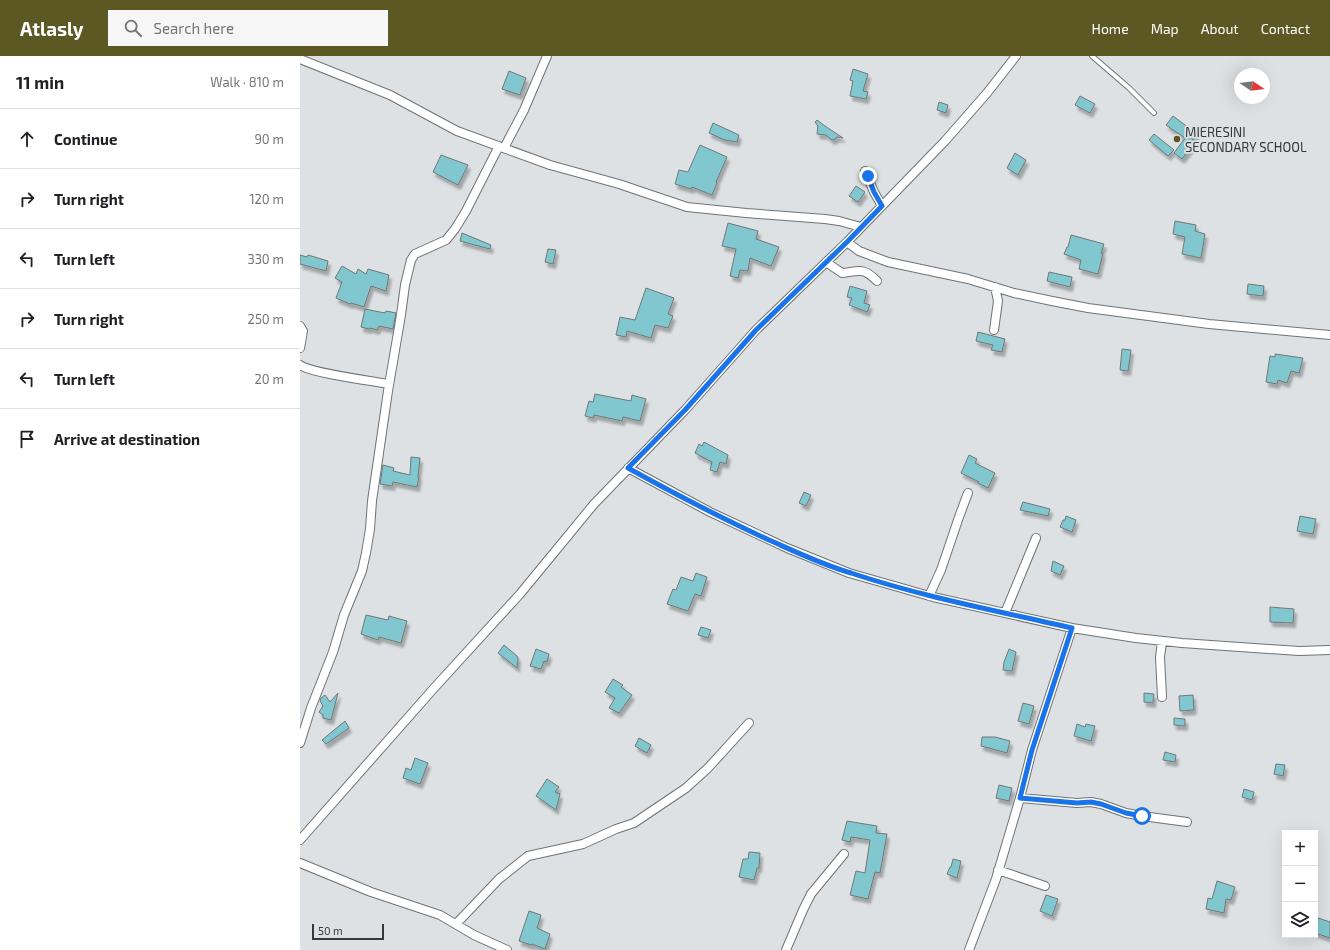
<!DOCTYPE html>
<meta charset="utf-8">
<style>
body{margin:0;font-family:"Exo 2",sans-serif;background:#f6f6f6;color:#202124}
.controls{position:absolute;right:12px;bottom:12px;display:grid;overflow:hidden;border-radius:0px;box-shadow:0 4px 16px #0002}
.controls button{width:36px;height:36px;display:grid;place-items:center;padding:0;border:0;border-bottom:1px solid #e0e0e0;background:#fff;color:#202124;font:20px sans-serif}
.compass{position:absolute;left:934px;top:12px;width:36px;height:36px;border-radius:50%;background:#fff;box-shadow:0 4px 16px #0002;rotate:103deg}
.scale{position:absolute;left:12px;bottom:10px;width:72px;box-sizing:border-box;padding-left:4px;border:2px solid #363839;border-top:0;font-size:11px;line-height:14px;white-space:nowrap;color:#363839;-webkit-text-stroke:3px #dde1e3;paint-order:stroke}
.stop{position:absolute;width:12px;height:12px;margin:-9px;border:3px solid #1a73e8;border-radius:50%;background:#fff}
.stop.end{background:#1a73e8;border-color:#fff;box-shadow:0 1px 4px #0008}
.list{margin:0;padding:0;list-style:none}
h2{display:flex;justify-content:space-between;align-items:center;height:52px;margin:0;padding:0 16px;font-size:17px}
h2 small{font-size:13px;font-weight:400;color:#757577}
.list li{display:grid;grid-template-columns:26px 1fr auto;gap:12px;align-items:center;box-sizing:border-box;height:60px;padding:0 16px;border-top:1px solid #e0e0e0}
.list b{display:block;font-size:15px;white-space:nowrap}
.list em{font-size:13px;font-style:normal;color:#757577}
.icon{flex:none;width:22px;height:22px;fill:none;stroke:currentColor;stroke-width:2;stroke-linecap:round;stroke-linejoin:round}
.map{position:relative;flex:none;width:1030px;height:894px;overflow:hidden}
header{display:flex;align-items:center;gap:24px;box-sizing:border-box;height:56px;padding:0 20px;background:#5b5824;color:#fff}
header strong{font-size:19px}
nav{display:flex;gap:22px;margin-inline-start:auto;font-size:14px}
.search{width:280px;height:36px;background:#f6f6f6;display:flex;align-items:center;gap:10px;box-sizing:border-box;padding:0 14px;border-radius:0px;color:#757577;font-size:15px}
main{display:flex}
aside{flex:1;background:#fff}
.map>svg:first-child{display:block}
.building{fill:#80c7d0;stroke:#727777;filter:url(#shadow)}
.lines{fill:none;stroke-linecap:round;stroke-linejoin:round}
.service-casing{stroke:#707375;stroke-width:6}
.minor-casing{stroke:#707375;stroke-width:10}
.service{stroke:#fff;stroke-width:4}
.minor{stroke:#fff;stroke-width:8}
.route{stroke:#1a73e8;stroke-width:5}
.poi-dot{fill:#5b5824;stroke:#dde1e3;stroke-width:1.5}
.labels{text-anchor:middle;stroke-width:3.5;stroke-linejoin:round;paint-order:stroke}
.poi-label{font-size:13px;fill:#363839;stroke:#dde1e3;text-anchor:start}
</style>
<header>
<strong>Atlasly</strong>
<div class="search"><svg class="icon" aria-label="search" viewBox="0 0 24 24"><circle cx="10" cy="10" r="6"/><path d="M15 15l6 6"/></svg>Search here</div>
<nav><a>Home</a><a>Map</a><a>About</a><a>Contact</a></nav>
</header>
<main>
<aside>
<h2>11 min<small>Walk · 810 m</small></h2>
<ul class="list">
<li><svg class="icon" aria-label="ahead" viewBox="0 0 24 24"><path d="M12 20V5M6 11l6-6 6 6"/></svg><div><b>Continue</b></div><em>90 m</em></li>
<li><svg class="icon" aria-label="right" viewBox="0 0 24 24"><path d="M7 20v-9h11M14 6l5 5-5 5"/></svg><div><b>Turn right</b></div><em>120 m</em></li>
<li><svg class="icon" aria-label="left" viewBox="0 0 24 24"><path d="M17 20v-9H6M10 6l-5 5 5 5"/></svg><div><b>Turn left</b></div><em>330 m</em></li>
<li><svg class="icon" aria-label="right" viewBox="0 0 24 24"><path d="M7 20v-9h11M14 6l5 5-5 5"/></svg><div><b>Turn right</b></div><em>250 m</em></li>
<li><svg class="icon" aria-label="left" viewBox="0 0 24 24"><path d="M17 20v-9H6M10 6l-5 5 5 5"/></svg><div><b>Turn left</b></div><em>20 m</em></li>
<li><svg class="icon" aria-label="arrive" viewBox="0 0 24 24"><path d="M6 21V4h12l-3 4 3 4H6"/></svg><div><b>Arrive at destination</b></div></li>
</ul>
</aside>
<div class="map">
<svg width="1030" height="894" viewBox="0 0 1030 894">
<defs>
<filter id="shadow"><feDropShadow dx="2.5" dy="4.5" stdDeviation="1" flood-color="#0004"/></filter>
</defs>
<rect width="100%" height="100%" fill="#dde1e3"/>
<!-- building -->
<path class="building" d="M553,13L568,18L563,35L568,36L566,43L550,40L553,25L550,24Z
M209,15L226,22L220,39L202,33Z
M780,40L795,48L790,57L775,49Z
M639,46L648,49L646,57L637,54Z
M873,60L897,78L890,87L893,89L882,103L874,97L885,82L866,69Z
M517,64L525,70L543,82L537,81L535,83L532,84L526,79L517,78L518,70L515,66Z
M413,67L439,79L437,86L425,84L409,77Z
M854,78L874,94L868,100L849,84Z
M400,89L427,101L416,126L417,127L412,139L392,131L391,133L375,128L379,114L388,116Z
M715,97L726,104L718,119L707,112Z
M141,99L168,109L158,129L133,116Z
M556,130L565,136L558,146L549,140Z
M875,165L896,169L895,175L905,178L901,202L882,198L885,181L873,178Z
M428,167L458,175L456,183L479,191L471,210L450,202L448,215L440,214L438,222L430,220L436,193L422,190Z
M162,177L191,189L190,193L160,185Z
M771,179L804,188L801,197H803L798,218L779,213L781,204L764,198L767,191H768Z
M248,193L256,194L253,208L245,206Z
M0,199L7,201L8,199L28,205L26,215L0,208Z
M42,210L56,218L58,213L66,218L68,213L89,219L86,235L71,230L64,251L51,247L50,248L36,242L42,226L35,222Z
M749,216L772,221L770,231L747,225Z
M948,228L964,230L963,240L947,238Z
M550,230L567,235L564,247L570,249L567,256L549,249L552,242L547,241Z
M346,232L374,242L368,258L373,260L368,272L355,269L351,282L327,275L326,281L316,279L320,261L335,264Z
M65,253L85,257L86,255L96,257L93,273L79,270L77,274L70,272L69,273L61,271Z
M678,276L705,283L702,296L691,294L693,289L676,285Z
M822,293L831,294L828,315L820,314Z
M975,298L1003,302L999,317L991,315L987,327L978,324L977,328L966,326L970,300L975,301Z
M295,338L331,345L332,339L346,343L340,365L323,361L322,365L294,359L293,362L285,360L289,345L293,346Z
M404,386L428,399L426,408L420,406L417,416L410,414L412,406L395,397L399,388L402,390Z
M669,399L677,403L675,407L695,417L688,432L678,427L679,426L661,417Z
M111,401L120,402L118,421H119L117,431L93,426L92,430L80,428L83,409L94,412L93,415L110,419Z
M504,436L511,439L506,450L499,447Z
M723,446L750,453L748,460L720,454Z
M766,460L776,464L772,476L760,471L763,464H765Z
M1000,460L1016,463L1013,478L997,475Z
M753,505L764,510L760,519L751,515Z
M396,517L407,521L401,540L395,538L388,555L367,548L373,533L376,534L381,521L393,525Z
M970,551L994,553L993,567L970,566Z
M66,559L88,564L89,560L107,565L101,587L79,581L78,584L61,578Z
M401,571L411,574L408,582L398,579Z
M204,589L217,600L218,602L217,612L198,597Z
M236,593L249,598L247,606L244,605L241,613L230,610Z
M709,593L716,596L712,615L703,614L704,606Z
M313,623L323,629L321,631L332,639L319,657L309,652L315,642L305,636Z
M38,637L31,664L23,662V659L19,656L23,650L20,645L21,642L25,639L30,646Z
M844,637L854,638L853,647L844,646Z
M893,639L894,654L880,655L879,640Z
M723,647L734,650L729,668L718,665Z
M874,662L885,663V670L874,669Z
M45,665L49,672L26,688L22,684Z
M777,668L785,671L786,668L795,670L791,685L774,680Z
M682,681H695L710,685L707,697L681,690Z
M339,682L351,689L347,697L335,690Z
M865,696L876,699L875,706L863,704Z
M115,702L128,707L120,728L103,722L106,712L111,714Z
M976,708L985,709L983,720L974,718Z
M247,723L259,731L255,736L260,738L256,754L236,740Z
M699,729L712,732L709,745L696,742Z
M944,733L954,736L952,744L942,741Z
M547,765L577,770L576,777L587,778L580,817L575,816L568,843L550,839L556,815L565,817L570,784L551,781L550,786L542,784Z
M449,796L460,797L459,812H457L454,824L439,821L443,803H448Z
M653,803L661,805L657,822L647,818L650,811H651Z
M917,825L935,831L931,844L926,843L924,857L906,853L908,842L912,843Z
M746,839L758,843L752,860L740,855Z
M229,855L241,859L237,872L250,878L245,893L232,888L231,889L219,885Z
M1018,862L1030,866V882L1015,877V873Z"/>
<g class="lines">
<defs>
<path id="service" d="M792,0L829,32L854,57"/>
<path id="minor" d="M0,3L90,39L157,75L250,109L319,128L387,151L446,157L525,163L539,165L561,171
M204,92L224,54L247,0
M565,115L574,136L582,150
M547,186L559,195L588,206L668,223L714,237L752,245L788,252L909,268L1030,279
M526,206L542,217C560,215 563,211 577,225
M0,270L3,275L0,292
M694,274L698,245L695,231
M0,309C10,317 73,325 89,328
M328,412L410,456L487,492L549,517L633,541L772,572L836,582L882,587L999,595L1030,594
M629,540L641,514L659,461L668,437
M705,557L736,482
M862,641L860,601L862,586
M0,687L11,652L33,596L44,559L62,515L66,497L70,473L72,445L88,335L101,259L105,229L111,204L115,198L146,184L155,173L166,155L199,90
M720,742L777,747L791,746L801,748L826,757L842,760L887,766
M0,784L135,631L220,538L294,448L385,354L456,274L547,186L645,85L687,37L716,0
M0,807L71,836L140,859L174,879L207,894
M698,814L745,830
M156,868L199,823L228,800L283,788L316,773L334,767L386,732L408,712L449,667
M486,894L503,854L511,838L544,798
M669,894L696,823L720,742L732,694L772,572"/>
</defs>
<!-- service casing -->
<use href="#service" class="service-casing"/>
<!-- minor casing -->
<use href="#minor" class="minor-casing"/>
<!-- service -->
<use href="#service" class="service"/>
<!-- minor -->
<use href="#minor" class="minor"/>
</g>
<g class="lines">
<!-- route -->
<path class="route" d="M568,120L574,136L582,150L547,186L456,274L385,354L328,412C375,438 421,462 469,484C496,496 523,509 551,517C623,541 698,555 772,572L732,694L720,742L777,747L791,746L801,748L826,757L842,760"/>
</g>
<!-- markers -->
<circle class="poi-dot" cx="877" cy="83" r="4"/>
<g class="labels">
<!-- poi labels -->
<g class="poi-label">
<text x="885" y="81">MIERESINI<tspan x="885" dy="15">SECONDARY SCHOOL</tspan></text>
</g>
</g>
</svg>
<div class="controls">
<button>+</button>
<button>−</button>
<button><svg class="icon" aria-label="layers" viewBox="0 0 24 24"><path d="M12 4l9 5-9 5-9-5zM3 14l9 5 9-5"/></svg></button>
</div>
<svg class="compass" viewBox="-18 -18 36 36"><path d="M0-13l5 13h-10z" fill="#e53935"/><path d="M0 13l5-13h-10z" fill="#757577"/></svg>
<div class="scale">50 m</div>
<div class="stop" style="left:842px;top:760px"></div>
<div class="stop end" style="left:568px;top:120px"></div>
</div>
</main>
